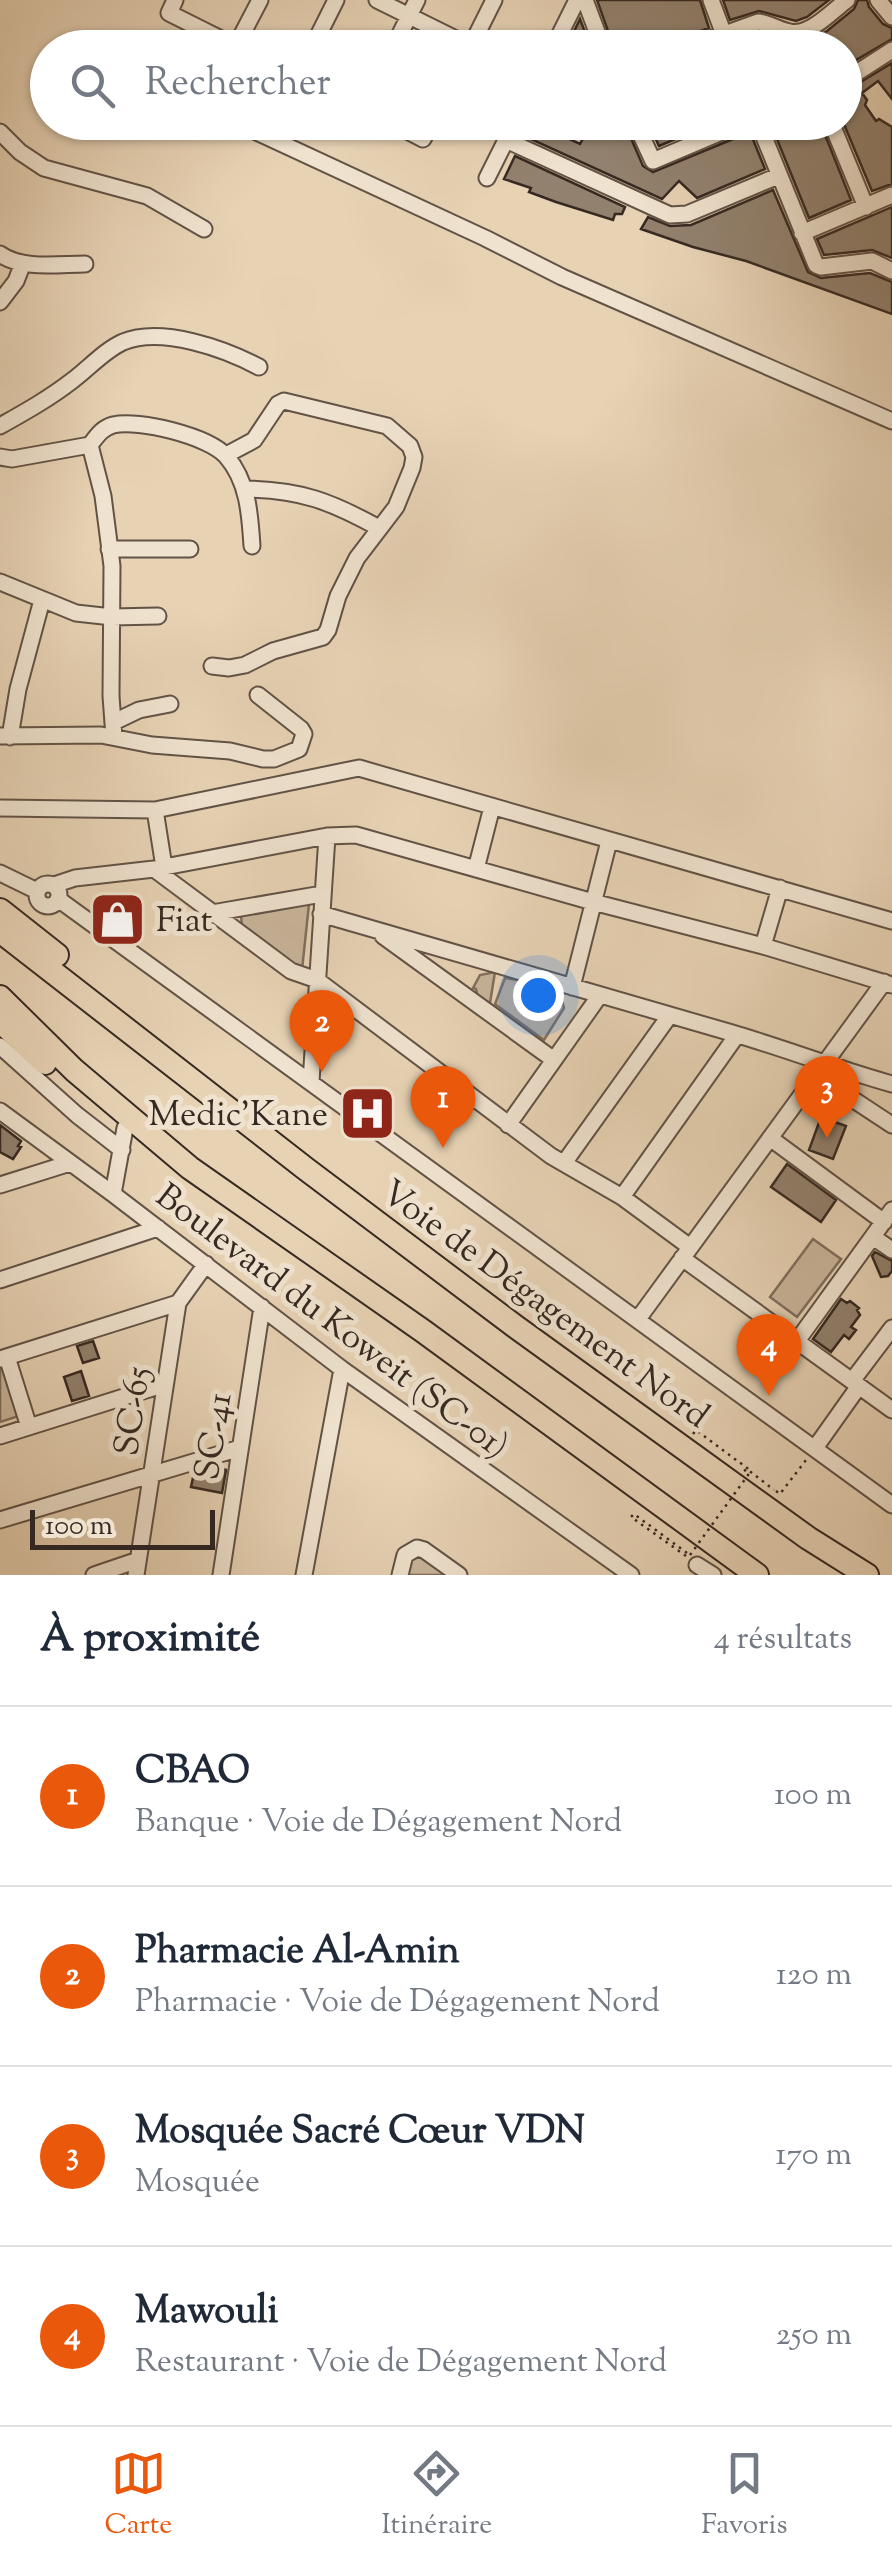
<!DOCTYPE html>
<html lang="fr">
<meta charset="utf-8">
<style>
body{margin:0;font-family:"Sorts Mill Goudy",serif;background:#f2f2f3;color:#1f2937}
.scale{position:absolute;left:30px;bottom:25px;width:185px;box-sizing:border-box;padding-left:10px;border:5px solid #362922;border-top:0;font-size:28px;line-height:35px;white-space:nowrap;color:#362922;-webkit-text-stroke:8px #efe2ce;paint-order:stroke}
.you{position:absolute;left:538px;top:995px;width:35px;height:35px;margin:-25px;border:8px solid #fff;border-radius:50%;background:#1a73e8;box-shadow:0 0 0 15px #1a73e833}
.badge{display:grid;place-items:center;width:65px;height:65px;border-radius:50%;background:#ea580c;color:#fff;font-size:32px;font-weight:700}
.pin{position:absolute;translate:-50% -82px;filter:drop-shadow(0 2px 5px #0008)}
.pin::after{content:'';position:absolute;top:52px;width:35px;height:30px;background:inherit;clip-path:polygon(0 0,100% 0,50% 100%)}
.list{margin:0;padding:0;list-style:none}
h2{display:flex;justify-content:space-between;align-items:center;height:130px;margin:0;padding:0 40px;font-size:42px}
h2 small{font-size:32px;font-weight:400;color:#747a83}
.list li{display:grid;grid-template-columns:65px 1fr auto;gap:30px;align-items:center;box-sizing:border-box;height:180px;padding:0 40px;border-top:2px solid #e0e1e3}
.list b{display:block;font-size:38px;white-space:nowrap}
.list p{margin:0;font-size:32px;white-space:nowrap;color:#747a83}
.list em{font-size:32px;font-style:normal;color:#747a83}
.icon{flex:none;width:55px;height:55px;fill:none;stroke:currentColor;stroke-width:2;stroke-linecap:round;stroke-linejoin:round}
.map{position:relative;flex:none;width:892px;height:1575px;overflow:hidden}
.search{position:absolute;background:#fff;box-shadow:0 2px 8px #0004;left:30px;right:30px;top:30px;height:110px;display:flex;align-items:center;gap:25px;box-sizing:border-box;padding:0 35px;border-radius:55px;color:#747a83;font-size:38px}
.sheet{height:850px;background:#fff}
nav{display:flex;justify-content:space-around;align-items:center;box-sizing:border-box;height:140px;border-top:2px solid #e0e1e3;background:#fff;font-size:28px;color:#747a83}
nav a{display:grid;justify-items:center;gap:5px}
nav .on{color:#ea580c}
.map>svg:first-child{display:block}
.green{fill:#c9b59b;stroke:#806f5e;stroke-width:2.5}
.building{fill:#92816e;stroke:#362922;stroke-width:2.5}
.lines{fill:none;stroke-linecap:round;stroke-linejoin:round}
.minor-casing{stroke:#625346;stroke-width:19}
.highway-casing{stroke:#362922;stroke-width:26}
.path{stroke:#362922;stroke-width:2.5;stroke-dasharray:2.5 5;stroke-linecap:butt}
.minor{stroke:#efe2ce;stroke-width:15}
.highway{stroke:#e7d2b4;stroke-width:22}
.path-bridge{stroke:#362922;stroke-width:2.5;stroke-dasharray:2.5 5;stroke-linecap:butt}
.labels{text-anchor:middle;stroke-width:10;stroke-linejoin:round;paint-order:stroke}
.poi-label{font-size:35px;fill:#362922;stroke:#efe2ce;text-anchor:start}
.street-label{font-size:35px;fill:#362922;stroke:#efe2ce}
</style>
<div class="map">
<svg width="892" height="1575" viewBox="0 0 892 1575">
<rect width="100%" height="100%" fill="#e7d2b4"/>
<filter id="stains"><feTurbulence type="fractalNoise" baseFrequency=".002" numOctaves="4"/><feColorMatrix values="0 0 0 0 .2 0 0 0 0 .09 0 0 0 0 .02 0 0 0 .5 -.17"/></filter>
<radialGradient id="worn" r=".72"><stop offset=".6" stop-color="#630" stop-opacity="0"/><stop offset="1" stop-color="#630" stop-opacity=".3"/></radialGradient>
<!-- green -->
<path class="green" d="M309,904L302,970L242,929L241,914Z
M495,972L490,1003L478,998L476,989L473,988L480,975Z
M505,978L541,984L559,990L564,1008L544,1040L495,1004Z
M813,1239L841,1259L797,1317L770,1297Z
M0,1352L22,1415L0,1422Z
M420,1555L452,1575H405L411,1559Z"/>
<!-- building -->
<path class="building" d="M597,0H700L709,28L681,38L675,48H614Z
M723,0H829L807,17L796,21L759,11L730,20Z
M858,0H867L869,7L883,24L892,28V39L844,67V48H740L738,41L759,34L788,43L810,40L827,31L854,9Z
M580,19L591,48H566Z
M892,63V99L878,81L862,93L867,100L865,105L876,121L879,119L892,127V184L872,191L843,122L844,92Z
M531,122H564L558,134L580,144L588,129L581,122H624L643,166L653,172L750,132L765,169L697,198L679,181L662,199L524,136Z
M648,122H715L659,146Z
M770,122H820L851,200L809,218Z
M515,156L625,207L622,214H615L613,220L556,202L529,192L531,188L504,179Z
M773,190L808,272L821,278L870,273L892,282V314L746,261L693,247L641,229L648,217L670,226L691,225Z
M892,207V258L872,250L824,255L817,239Z
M821,1117L846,1126L833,1159L809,1150Z
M0,1125L21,1141L18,1146L21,1147L13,1159L0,1152Z
M787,1164L836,1200L821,1222L771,1187Z
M875,1252L892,1261V1271L888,1276L881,1277L872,1256Z
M841,1299L847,1303L850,1301L859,1308L857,1310L860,1315L851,1327L856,1330L849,1339L844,1335L831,1352L813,1339Z
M93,1341L99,1358L83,1363L77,1346Z
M81,1371L89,1396L72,1401L64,1377Z
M215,1467L226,1470L222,1493L191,1487L194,1473Z"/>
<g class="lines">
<defs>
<path id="minor" d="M175,0L169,13L239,48
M377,0L474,48
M585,0L603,48
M711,0L729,48
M878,0L892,17
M236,46L260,0
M312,48L336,0
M393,48L417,0
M470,48L494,0
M553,48L577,0
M686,48L758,22C770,23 778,30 790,32C810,36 832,11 847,0
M844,81L892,50
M235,122L485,238L562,277L892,421
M390,122L423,139L432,122
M635,122L653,161L745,122
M758,122L816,265L821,267L872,261L892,271
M831,122L866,207
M0,132L20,152L44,168L147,196L204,229
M506,140L670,215L687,214L778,176
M487,178L515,122
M802,233L892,195
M0,254C22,270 59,264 85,264
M0,302L16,281L23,263
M0,426C25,412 50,398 73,380C89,368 105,350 123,342C162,326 225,349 259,367
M90,445L103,496L112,566L111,696L114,737
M0,457L12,459L90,445C97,436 102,428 113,425C139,419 208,436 226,456C248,481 250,514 252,546
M245,489C301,490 330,501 379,528
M109,549H190
M0,582L76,613L112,617L158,616
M212,666L229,668L245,665L273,651L323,637L328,630L338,596L357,558L396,507L412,468L414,457L410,446L387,426L284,401L278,404L254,440L226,455
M114,722L139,710L170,704
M0,736L101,735L152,745L230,751L263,759H274L299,749L304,734L301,729L258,695
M10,737L18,689L42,600
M0,808L155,810L359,768L892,921
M155,810L164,867
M154,869L291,971L317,980L551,1156L622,1197L690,1247
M476,869L492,807
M0,873L37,891
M37 895a11 11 0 1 1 22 0a11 11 0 1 1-22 0Z
M54,885L75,878L154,869L327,836L356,835L593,902L763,946L892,985
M58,899L892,1505
M212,913L322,894
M321,914C458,954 595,993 732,1033C786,1049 838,1069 892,1084
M383,936L554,1060
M763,946L780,888
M572,987L609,841
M0,1046L77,1115L122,1150
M816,1075L892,1125
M311,1082L327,836
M0,1111L113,1194L342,1369L631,1575
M508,1125L600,995
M770,1138L884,1222
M564,1163L670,1015
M0,1185L70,1163
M113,1194L125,1128
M622,1197L737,1035
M873,1237L892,1250
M682,1258L892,1410
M0,1280L158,1228
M638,1319L884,982
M797,1341L892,1210
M7,1357L29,1427
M0,1359L178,1303
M852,1381L892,1328
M0,1436L165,1384
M815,1448L859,1386
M0,1520L240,1448
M697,1565L713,1575
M94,1575L138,1560
M136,1575L178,1303L206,1264
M221,1575L262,1307
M304,1575L342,1369
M400,1575L405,1555L417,1548L424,1550L459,1575"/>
<path id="highway" d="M0,910L57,955
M0,931L306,1169L516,1327L808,1538L867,1575
M0,997L74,1070L190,1168L423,1331L757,1575
M0,1021L45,1063"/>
</defs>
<!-- minor casing -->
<use href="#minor" class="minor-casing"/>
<!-- highway casing -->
<use href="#highway" class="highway-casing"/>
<!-- path -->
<path class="path" d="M693,1434L696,1430L751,1471
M744,1471L747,1469L774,1490
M776,1491L780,1494L806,1460
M686,1556L631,1517L634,1514L687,1553"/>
<!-- minor -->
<use href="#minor" class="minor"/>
<!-- highway -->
<use href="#highway" class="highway"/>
<!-- path-bridge -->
<path class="path-bridge" d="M690,1555L751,1471"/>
</g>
<!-- icons -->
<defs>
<symbol id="shop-square" viewBox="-11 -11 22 22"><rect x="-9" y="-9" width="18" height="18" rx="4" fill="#8f2418" stroke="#efe2ce"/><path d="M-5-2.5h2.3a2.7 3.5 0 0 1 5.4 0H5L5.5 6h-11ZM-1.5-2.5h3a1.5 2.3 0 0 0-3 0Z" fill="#fff"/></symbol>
<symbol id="hospital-square" viewBox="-11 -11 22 22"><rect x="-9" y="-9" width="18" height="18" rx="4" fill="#8f2418" stroke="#efe2ce"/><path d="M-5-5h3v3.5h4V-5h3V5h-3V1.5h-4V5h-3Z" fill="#fff"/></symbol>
</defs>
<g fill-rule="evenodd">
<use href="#shop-square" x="86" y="888" width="63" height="63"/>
<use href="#hospital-square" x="336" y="1082" width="63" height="63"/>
</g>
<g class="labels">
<!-- poi labels -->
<g class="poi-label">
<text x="156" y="931">Fiat</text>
<text x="328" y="1125" text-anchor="end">Medic'Kane</text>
</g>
<!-- street labels -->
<g class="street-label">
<text transform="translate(546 1303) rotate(36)" y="12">Voie de Dégagement Nord</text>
<text transform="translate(333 1320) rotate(37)" y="12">Boulevard du Koweit (SC-01)</text>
<text transform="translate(131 1411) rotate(-82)" y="12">SC-65</text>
<text transform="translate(212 1436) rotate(-81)" y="12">SC-41</text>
</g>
</g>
<rect width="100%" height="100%" filter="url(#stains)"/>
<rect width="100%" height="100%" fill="url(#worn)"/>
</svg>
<div class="scale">100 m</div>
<div class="you"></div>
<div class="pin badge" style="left:443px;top:1148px">1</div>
<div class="pin badge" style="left:322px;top:1072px">2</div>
<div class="pin badge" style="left:827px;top:1138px">3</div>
<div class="pin badge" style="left:769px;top:1396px">4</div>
<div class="search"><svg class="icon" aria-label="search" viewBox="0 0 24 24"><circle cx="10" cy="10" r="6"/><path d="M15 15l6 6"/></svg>Rechercher</div>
</div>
<section class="sheet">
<h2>À proximité<small>4 résultats</small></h2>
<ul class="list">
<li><span class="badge">1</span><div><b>CBAO</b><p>Banque · Voie de Dégagement Nord</p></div><em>100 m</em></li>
<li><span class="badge">2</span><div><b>Pharmacie Al-Amin</b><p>Pharmacie · Voie de Dégagement Nord</p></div><em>120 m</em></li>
<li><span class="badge">3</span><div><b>Mosquée Sacré Cœur VDN</b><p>Mosquée</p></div><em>170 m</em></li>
<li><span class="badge">4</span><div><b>Mawouli</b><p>Restaurant · Voie de Dégagement Nord</p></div><em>250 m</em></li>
</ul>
</section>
<nav>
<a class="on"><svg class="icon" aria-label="map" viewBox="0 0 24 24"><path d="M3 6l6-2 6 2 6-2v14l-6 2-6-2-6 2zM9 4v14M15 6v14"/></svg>Carte</a>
<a><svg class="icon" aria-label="directions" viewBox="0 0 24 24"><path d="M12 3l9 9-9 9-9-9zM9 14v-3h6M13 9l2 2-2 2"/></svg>Itinéraire</a>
<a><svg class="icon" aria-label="saved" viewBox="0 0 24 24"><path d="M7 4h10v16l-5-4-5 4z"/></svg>Favoris</a>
</nav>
